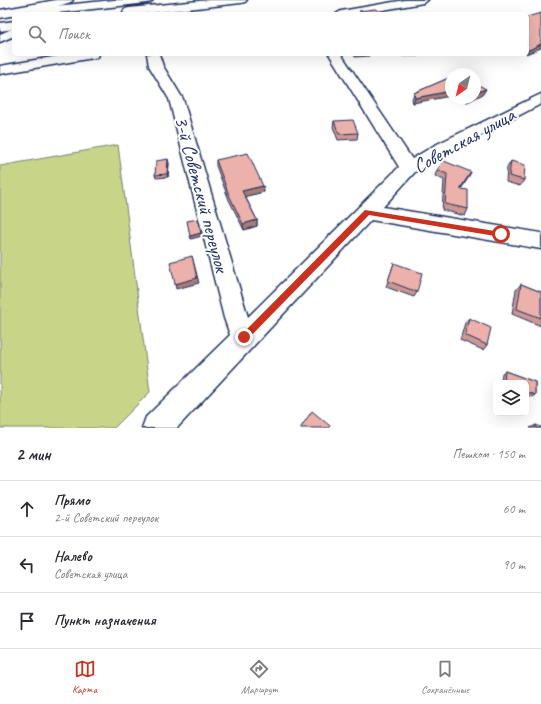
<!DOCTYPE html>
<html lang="ru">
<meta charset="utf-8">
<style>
body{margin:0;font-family:Caveat,sans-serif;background:#f2f2f3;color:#2b2b33}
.controls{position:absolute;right:12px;bottom:12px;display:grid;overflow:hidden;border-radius:6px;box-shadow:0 4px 16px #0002}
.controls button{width:36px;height:36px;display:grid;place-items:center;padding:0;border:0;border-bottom:1px solid #e1e1e2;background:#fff;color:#2b2b33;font:20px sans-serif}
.compass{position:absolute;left:445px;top:68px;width:36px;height:36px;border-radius:50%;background:#fff;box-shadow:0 4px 16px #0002;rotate:215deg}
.stop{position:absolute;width:12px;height:12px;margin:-9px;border:3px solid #c8321e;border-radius:50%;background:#fff}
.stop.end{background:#c8321e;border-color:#fff;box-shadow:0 1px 4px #0008}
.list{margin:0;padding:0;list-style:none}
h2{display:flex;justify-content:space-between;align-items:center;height:52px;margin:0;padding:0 16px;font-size:17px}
h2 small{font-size:13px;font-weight:400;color:#7c7c81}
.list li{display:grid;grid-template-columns:26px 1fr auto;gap:12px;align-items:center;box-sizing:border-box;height:56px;padding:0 16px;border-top:1px solid #e1e1e2}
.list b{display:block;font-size:15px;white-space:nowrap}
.list p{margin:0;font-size:13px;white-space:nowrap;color:#7c7c81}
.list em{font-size:13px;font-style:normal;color:#7c7c81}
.icon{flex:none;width:22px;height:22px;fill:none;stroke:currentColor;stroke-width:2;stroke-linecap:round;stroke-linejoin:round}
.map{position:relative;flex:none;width:541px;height:428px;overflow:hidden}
.search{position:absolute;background:#fff;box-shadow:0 4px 16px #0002;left:12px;right:12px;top:12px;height:44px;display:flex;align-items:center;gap:10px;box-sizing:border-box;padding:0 14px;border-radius:6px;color:#7c7c81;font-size:15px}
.sheet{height:220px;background:#fff}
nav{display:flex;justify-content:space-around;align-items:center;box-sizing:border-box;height:56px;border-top:1px solid #e1e1e2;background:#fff;font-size:11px;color:#7c7c81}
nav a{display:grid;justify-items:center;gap:2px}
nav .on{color:#c8321e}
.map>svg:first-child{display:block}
.green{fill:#c8d589;stroke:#728274}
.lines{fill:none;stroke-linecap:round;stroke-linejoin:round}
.minor-casing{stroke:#1b2f5e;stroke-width:3}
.major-casing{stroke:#1b2f5e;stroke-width:3}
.highway-casing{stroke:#1b2f5e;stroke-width:3}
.minor{fill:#fff;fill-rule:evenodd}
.major{fill:#fff;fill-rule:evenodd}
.highway{fill:#fff;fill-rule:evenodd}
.wall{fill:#cb9893;stroke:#1b2f5e}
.shaded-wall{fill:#a57c78;stroke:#1b2f5e}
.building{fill:#ecb1ab;stroke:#1b2f5e}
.route{fill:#c8321e}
.labels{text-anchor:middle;stroke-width:4;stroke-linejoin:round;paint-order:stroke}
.street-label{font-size:20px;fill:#1b2f5e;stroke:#fff}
</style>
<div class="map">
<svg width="541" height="428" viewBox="0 0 541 428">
<rect width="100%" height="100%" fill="#fff"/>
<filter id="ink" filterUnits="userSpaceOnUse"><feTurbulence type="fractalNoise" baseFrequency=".025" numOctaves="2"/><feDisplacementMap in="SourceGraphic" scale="8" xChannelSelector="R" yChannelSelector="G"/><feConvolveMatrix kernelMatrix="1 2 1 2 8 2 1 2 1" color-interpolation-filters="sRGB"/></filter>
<g filter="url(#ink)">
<!-- green -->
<path class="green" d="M118,145L150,392L114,428H0V166Z"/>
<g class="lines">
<defs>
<path id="minor" d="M405,0H428L423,3L360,14H336L341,11Z
M14,28V36L0,42V34Z
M70,54H99L98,57L93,58L0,74V66Z
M147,54H159L163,66L183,99L248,317L399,167L329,54H341L412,159L435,145L541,94V104L447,153L415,172L383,207L541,233V249L371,220L177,428H142L146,417L230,335L224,318L169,99L149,66Z"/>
<path id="major" d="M56,0H73L71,2L52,8L0,18V10Z"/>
<path id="highway" d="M114,0H153L151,2L147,3L48,14H14V17L9,14L11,11L15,10Z
M209,0H247L245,2L241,3L143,14H124L123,12L125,9L129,8Z
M14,21V29L0,31V23Z"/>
</defs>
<!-- minor casing -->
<use href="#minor" class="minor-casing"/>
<!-- major casing -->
<use href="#major" class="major-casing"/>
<!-- highway casing -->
<use href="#highway" class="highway-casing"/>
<!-- minor -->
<use href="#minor" class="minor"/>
<!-- major -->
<use href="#major" class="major"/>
<!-- highway -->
<use href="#highway" class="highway"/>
</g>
<!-- wall -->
<path class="wall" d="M354,54H369V56L355,57Z
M401,54H418V56H402Z
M451,77L413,103L412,99L414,93Z
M460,98H475L467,102Z
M334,121L358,133L357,139L338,140L333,127Z
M216,160L263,186L264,192L245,196L257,220V226L244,230L229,200L216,166Z
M511,161L524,180L520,186L506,182L507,168Z
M169,163L168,177L156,178L155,175Z
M437,170L468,178L461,189L468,209L465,216L442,210L444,180L435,176Z
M394,263L417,292L414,297L386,287Z
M521,284L541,292V326L512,314L516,290Z
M469,318L487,345L483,350L460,340L465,323Z
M505,371L535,382V395L532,397L526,395V383H501L502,373Z
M536,425L541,428H530Z"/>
<!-- shaded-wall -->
<path class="shaded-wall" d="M541,44V48L526,54L529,50Z
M486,89L483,94L475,98V93Z
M451,91V96L413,103L415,98Z
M469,98H475L467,102Z
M168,159L169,163L168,177L167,174Z
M471,172L468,178L457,195L460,189Z
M263,186L264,192L243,197L242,191Z
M257,220V226L244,230L243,224Z
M201,233L202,236L191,239L190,236Z
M192,256L199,283L176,289L175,284Z"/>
<!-- building -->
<path class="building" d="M375,9L384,14H363L359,11Z
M541,13V44L529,50L527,49V17Z
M451,77V91L415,98L414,93Z
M475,83L486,89L475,93Z
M353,120L358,133L339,134L334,121Z
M248,153L263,186L242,191L257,220L243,224L229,195L216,160Z
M168,159L167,174L155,175L156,161Z
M444,161L471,172L460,189L468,190V209L445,204L447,174L437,170Z
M511,161L525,165L524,180L509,176Z
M198,219L201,233L190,236L187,221Z
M192,256L197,278L175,284L170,262Z
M394,263L422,273L417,292L388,281Z
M521,284L541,292V318L517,309Z
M469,318L491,328L487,345L465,335Z
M505,371L535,382V395L526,392V383H504Z
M312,411L330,426L328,428H301V427Z
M536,425L541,427V428H536Z"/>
</g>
<!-- route -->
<path class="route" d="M365,210L501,232L504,234L501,237L369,215L247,340H241L240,337L241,335Z"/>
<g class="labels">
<!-- street labels -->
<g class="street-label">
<text transform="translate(464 140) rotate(-29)" y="7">Советская улица</text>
<text transform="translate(202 194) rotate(75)" y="7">3-й Советский переулок</text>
</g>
</g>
</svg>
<div class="controls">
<button><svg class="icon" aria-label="layers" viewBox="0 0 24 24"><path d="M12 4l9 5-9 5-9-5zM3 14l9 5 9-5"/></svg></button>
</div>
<svg class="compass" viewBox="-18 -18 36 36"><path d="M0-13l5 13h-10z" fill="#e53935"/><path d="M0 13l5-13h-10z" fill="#7c7c81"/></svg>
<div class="stop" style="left:501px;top:234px"></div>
<div class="stop end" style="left:244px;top:337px"></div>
<div class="search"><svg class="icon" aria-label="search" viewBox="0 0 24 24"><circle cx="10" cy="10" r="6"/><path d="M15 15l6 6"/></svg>Поиск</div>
</div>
<section class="sheet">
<h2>2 мин<small>Пешком · 150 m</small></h2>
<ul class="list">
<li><svg class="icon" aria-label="ahead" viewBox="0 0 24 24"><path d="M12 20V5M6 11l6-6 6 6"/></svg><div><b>Прямо</b><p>2-й Советский переулок</p></div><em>60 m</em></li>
<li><svg class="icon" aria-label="left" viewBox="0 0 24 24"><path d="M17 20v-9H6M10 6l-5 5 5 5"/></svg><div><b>Налево</b><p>Советская улица</p></div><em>90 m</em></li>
<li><svg class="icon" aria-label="arrive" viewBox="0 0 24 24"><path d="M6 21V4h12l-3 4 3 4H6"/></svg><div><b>Пункт назначения</b></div></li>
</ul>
</section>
<nav>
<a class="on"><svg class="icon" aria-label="map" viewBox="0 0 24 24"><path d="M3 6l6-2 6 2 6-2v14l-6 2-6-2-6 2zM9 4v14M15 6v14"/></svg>Карта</a>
<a><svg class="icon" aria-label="directions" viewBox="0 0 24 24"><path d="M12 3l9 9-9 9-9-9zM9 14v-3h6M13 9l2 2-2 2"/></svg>Маршрут</a>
<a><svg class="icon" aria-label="saved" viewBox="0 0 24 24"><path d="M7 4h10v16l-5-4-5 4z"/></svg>Сохранённые</a>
</nav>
